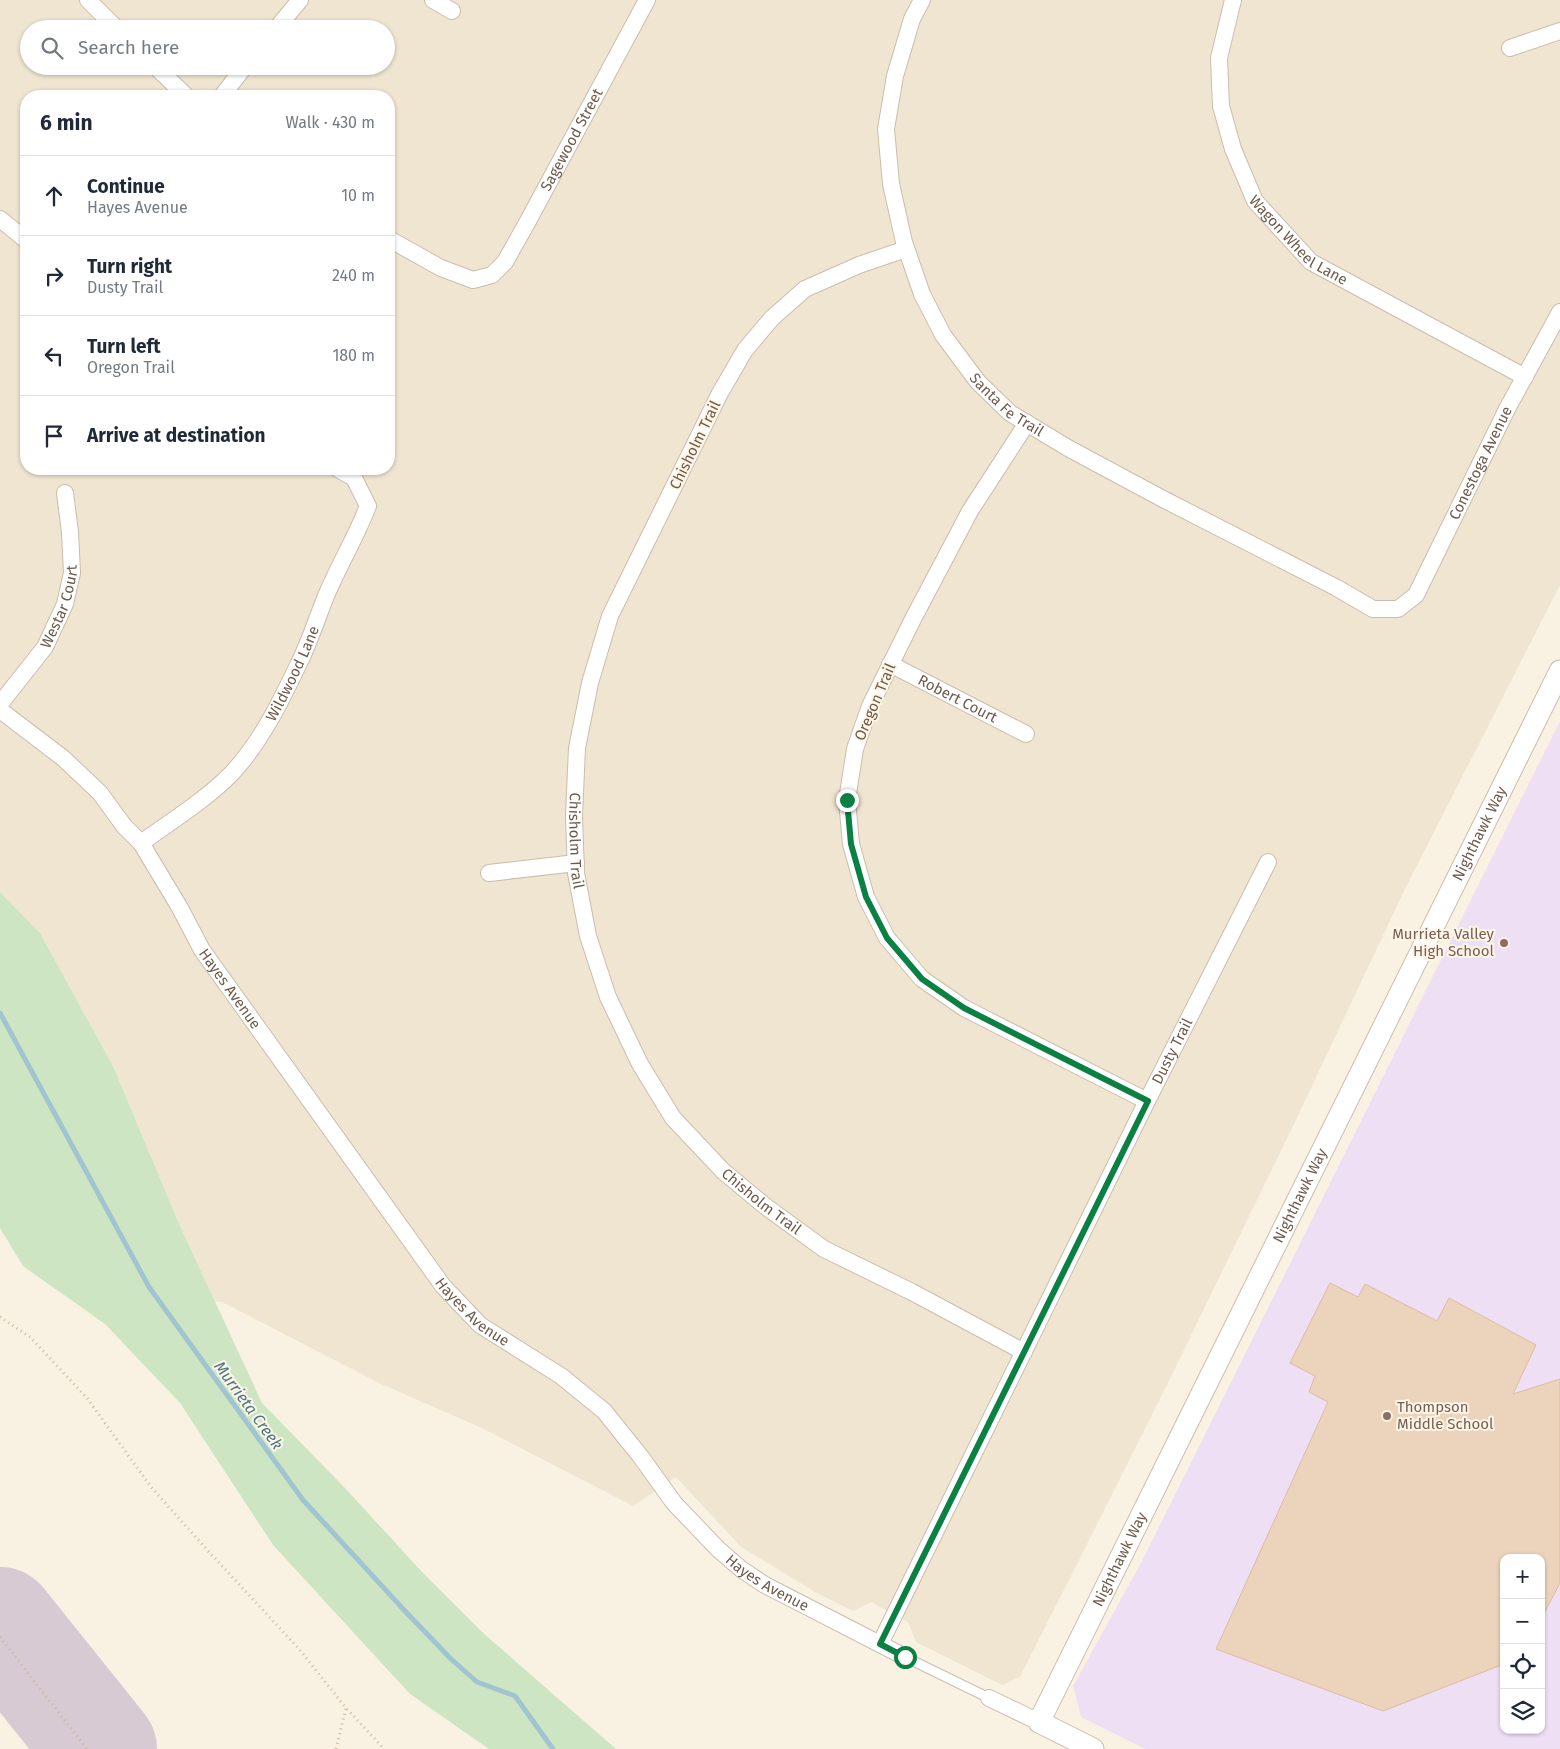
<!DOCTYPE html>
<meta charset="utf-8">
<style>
body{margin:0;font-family:"Fira Sans",sans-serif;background:#f6f6f7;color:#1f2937}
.controls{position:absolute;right:15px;bottom:15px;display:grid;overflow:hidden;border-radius:10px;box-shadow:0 1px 4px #0004}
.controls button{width:45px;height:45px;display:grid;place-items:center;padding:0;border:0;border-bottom:1px solid #e0e1e3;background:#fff;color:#1f2937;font:25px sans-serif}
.stop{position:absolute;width:15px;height:15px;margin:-11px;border:4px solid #0b8043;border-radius:50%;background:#fff}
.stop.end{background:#0b8043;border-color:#fff;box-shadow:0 1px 5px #0008}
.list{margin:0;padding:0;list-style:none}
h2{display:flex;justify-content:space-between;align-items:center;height:65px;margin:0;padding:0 20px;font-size:21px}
h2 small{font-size:16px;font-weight:400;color:#747a83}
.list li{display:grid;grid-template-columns:32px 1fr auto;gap:15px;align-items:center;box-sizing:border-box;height:80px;padding:0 20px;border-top:1px solid #e0e1e3}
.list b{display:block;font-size:19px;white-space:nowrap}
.list p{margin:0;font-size:16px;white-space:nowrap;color:#747a83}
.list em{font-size:16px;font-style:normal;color:#747a83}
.icon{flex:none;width:28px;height:28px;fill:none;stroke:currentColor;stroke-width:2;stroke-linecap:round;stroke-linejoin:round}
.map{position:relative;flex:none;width:1560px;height:1749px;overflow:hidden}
.search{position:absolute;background:#fff;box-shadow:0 1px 4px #0004;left:20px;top:20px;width:375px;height:55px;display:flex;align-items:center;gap:12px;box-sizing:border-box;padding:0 18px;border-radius:28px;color:#747a83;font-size:19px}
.panel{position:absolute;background:#fff;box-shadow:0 1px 4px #0004;left:20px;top:90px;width:375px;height:385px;border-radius:20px}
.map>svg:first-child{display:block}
.residential{fill:#f0e5d1;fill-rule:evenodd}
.education{fill:#efdff5;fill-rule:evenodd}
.green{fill:#cde5c2}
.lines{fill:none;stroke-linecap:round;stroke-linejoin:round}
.stream{stroke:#a0c5d1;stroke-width:5}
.runway{stroke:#d8cad2;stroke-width:112}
.building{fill:#ecd4bc;stroke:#ddbc9e}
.service-casing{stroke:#cbbdad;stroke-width:11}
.minor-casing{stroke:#cbbdad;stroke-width:18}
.tertiary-casing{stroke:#cbbdad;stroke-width:23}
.path{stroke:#d0b7a0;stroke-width:3;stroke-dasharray:1 4;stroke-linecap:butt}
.service{stroke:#fff;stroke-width:9}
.minor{stroke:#fff;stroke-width:16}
.tertiary{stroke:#fff;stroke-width:21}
.route{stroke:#0b8043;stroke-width:6}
.education-dot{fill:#8d6e63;stroke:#fdf6e7;stroke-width:2}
.labels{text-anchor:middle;stroke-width:4;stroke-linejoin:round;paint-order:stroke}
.street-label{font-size:15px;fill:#6e5b4b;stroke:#fdf6e7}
.education-label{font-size:15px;fill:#785e54;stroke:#fdf6e7;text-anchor:end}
.water-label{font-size:16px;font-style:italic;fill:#4b7786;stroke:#fdf6e7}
</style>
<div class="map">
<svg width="1560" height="1749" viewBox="0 0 1560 1749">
<rect width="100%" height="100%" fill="#f9f2e2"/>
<!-- residential -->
<path class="residential" d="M0,0H1560V585L1404,891L1295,1122L1161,1397L1020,1677L1002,1685L916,1642L908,1622L871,1602L853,1611L817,1593L741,1547L676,1477L633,1506L484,1429L379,1383L222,1302H215L180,1226L113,1066L40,933L0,892ZM29,29H386V66H29ZM26,96H389V469H26Z"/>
<!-- education -->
<path class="education" d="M1560,721V1749H1145L1081,1717L1073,1686L1141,1563ZM1504,1558H1541V1730H1504Z"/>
<!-- green -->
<path class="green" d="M0,892L40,933L113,1066L180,1226L262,1403L345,1488L423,1573L482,1632L616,1749H489L410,1694L273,1545L180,1403L105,1324L23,1266L0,1228Z"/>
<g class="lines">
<!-- stream -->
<path class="stream" d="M0,1013L149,1287L303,1500L405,1611L451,1659L477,1682L515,1696L553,1749"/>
<!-- runway -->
<path class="runway" d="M0,1623L101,1749"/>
</g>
<!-- building -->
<path class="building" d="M1330,1283L1358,1297L1365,1284L1437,1321L1449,1298L1536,1345L1513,1394L1560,1379V1583L1541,1619V1558H1504V1664L1383,1711L1216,1649L1328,1402L1309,1392L1315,1376L1290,1363Z"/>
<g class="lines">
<defs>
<path id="service" d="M905,1657L989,1698"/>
<g id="minor">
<path d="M88,0L117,29"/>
<path d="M433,0L452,11"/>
<path id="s1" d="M922,0L912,19L895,76L886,129L891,184L904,242L922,294L943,335L978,382L1010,413L1068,448L1163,499L1337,588L1373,609H1398L1416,595L1507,409L1560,312"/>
<path id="s2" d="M1233,0L1219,58L1221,106L1233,149L1255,201L1311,262L1525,377"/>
<path d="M276,29L300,0"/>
<path d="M1510,48L1560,31"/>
<path d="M155,66L186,96"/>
<path d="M222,96L245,66"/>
<path d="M0,219L26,240"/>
<path id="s3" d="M389,239L441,268L473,280L492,275L505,262L528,221L647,0"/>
<path id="s4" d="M906,249L859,265L805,289L772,318L745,350L720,393L610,616L590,683L577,748L574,816L576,873L588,936L608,997L640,1064L673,1118L723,1171L765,1206L824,1249L912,1292L1024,1352"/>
<path d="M1027,423L970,511L913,619L870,706L855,749L847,800L851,844L866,897L887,938L922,979L964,1008L1147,1101"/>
<path id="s5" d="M890,664L1026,734"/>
<path id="s6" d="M0,704L45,647L65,604L72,573L70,532L65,493"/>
<path id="s7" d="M0,710L63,758L100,793L124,826L141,843L180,908L202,950L443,1286L480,1325L561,1376L604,1411L641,1457L674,1503L718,1549L741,1569L765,1585L905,1657"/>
<path id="s8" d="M141,843C170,822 207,799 232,773C261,742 281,701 299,663C310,641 317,618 326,596C339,565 356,537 368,506L354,478L338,469"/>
<path d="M489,873L576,863"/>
<path id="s9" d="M880,1644L1147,1101L1268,862"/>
<path d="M989,1698L1039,1722"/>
</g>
<g id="tertiary">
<path id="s10" d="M1093,1749L1039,1722L1560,671"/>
</g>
</defs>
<!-- service casing -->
<use href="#service" class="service-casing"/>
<!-- minor casing -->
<use href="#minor" class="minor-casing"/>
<!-- tertiary casing -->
<use href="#tertiary" class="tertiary-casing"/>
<!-- path -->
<path class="path" d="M0,1317L30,1337L87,1398L151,1487L210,1553L299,1649L346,1708L336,1749
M0,1637L87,1749
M347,1709L384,1749"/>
<!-- service -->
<use href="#service" class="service"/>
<!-- minor -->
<use href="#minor" class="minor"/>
<!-- tertiary -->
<use href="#tertiary" class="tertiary"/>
</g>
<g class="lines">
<!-- route -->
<path class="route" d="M847,800L851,844L866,897L887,938L922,979L964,1008L1148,1101L880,1644L905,1657"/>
</g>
<!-- markers -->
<g class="education-dot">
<circle cx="1504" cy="943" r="5"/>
<circle cx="1387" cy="1416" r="5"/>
</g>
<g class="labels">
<!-- street labels -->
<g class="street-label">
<text dy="5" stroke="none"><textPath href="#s3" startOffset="271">Sagewood Street</textPath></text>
<text dy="5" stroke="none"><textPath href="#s2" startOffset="268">Wagon Wheel Lane</textPath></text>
<text dy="5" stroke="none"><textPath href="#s1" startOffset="446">Santa Fe Trail</textPath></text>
<text transform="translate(695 445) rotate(-64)" y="5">Chisholm Trail</text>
<text dy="5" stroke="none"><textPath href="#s1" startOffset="1061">Conestoga Avenue</textPath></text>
<text dy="5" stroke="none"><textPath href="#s6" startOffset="116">Westar Court</textPath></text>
<text dy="5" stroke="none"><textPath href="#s8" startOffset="232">Wildwood Lane</textPath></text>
<text dy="5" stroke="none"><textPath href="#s5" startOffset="76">Robert Court</textPath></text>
<text transform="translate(875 702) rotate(-67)" y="5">Oregon Trail</text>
<text dy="5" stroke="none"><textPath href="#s10" startOffset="1052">Nighthawk Way</textPath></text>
<text dy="5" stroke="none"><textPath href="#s4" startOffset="722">Chisholm Trail</textPath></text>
<text dy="5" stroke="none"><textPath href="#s7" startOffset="366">Hayes Avenue</textPath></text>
<text dy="5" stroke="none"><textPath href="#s9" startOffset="661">Dusty Trail</textPath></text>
<text dy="5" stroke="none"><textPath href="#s10" startOffset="648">Nighthawk Way</textPath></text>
<text dy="5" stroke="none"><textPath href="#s4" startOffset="1142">Chisholm Trail</textPath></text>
<text dy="5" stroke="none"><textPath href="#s7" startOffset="771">Hayes Avenue</textPath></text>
<text dy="5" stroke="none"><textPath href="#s10" startOffset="242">Nighthawk Way</textPath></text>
<text dy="5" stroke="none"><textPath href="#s7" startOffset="1176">Hayes Avenue</textPath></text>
</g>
<!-- education labels -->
<g class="education-label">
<text x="1494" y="939">Murrieta Valley<tspan x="1494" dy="17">High School</tspan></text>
<text x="1397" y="1412" text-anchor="start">Thompson<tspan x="1397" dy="17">Middle School</tspan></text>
</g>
<!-- water labels -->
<g class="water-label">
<text transform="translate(249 1405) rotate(54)" y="6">Murrieta Creek</text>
</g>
</g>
</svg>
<div class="controls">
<button>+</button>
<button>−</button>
<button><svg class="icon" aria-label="locate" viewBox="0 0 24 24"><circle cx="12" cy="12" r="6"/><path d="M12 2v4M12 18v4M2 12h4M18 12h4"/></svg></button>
<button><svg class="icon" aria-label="layers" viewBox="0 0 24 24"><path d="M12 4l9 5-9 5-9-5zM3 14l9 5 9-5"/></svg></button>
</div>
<div class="stop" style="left:905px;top:1657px"></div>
<div class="stop end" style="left:847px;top:800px"></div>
<div class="search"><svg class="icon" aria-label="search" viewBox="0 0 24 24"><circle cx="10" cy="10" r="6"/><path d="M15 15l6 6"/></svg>Search here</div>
<section class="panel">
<h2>6 min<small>Walk · 430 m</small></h2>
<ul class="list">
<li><svg class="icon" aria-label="ahead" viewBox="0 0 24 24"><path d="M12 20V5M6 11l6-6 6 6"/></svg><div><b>Continue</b><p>Hayes Avenue</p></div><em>10 m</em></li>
<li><svg class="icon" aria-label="right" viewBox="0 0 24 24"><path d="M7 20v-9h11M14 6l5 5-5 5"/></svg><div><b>Turn right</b><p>Dusty Trail</p></div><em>240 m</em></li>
<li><svg class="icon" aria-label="left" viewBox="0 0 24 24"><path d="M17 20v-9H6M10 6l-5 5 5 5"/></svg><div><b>Turn left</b><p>Oregon Trail</p></div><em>180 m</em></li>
<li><svg class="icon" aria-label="arrive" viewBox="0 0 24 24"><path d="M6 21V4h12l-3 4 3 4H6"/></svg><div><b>Arrive at destination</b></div></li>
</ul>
</section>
</div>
